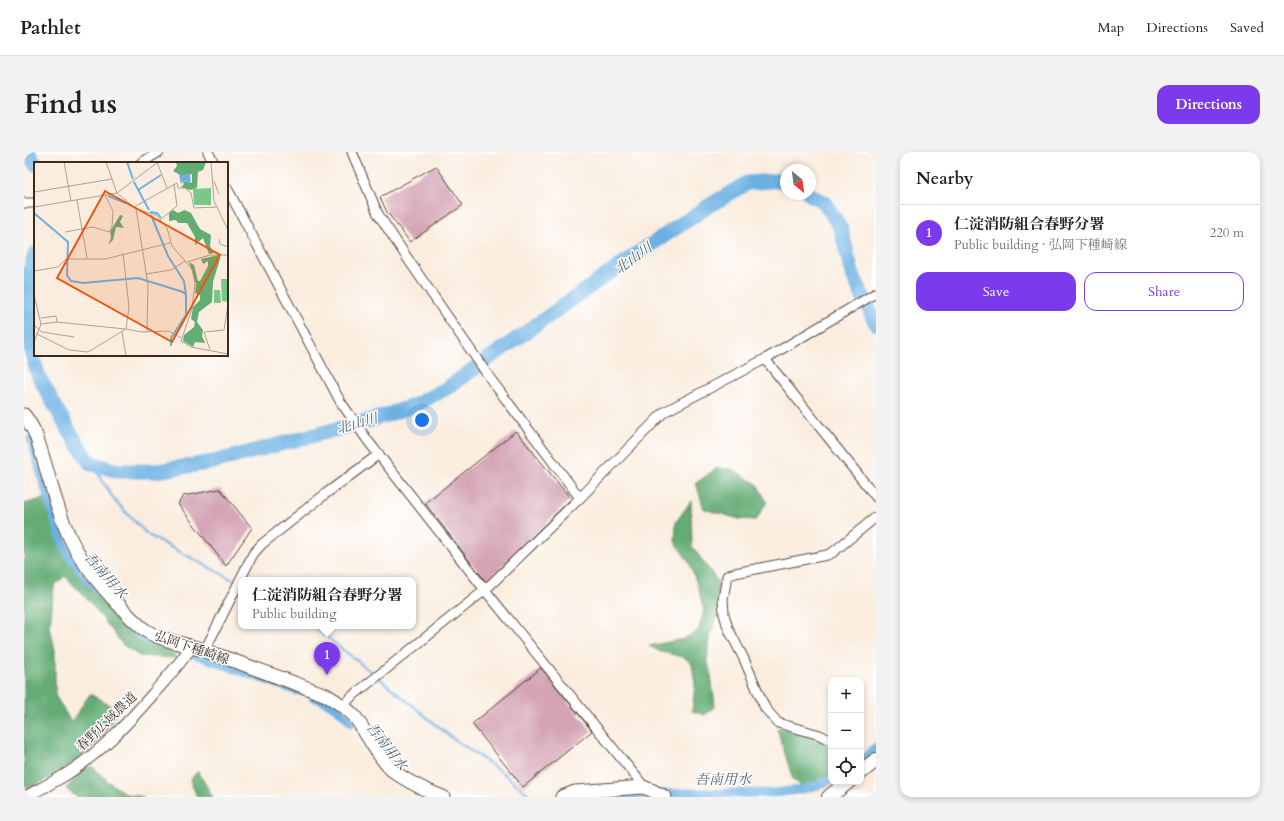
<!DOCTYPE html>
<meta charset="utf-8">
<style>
body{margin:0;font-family:Cardo,"Noto Serif JP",serif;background:#f2f2f2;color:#202124}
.controls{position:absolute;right:12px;bottom:12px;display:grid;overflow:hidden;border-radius:8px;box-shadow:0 2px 6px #0003}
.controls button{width:36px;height:36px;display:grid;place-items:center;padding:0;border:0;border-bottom:1px solid #e0e0e0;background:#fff;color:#202124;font:20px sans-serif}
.compass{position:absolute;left:756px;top:12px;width:36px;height:36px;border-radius:50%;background:#fff;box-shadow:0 2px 6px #0003;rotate:151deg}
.you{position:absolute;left:398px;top:268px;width:14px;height:14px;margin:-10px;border:3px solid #fff;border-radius:50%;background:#1a73e8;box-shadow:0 0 0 6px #1a73e833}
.badge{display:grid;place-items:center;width:26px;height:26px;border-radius:50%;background:#7c3aed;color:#fff;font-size:13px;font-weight:700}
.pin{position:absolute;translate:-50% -33px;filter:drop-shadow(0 1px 2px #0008)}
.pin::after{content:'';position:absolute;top:21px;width:14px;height:12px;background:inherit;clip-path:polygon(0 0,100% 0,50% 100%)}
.popup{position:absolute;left:214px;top:425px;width:178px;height:52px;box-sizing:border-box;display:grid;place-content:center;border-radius:8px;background:#fff;filter:drop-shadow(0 1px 3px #0005);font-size:13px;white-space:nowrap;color:#757577}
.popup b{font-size:15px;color:#202124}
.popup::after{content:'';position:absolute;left:50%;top:100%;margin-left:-8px;border:8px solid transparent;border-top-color:#fff}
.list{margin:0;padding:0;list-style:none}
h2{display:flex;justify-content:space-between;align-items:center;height:52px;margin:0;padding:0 16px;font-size:17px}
h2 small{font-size:13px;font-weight:400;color:#757577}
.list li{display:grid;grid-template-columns:26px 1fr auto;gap:12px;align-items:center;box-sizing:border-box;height:56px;padding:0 16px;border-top:1px solid #e0e0e0}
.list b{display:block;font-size:15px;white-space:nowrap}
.list p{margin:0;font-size:13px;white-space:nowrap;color:#757577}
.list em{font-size:13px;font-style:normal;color:#757577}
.actions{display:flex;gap:8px;padding:12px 16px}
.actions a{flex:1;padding:9px 0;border:1px solid #7c3aed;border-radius:12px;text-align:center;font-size:14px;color:#7c3aed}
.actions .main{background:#7c3aed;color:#fff}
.icon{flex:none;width:22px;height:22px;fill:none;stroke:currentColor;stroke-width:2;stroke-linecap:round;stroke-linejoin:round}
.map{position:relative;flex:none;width:852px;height:645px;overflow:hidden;border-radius:12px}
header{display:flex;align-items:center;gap:24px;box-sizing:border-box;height:56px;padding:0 20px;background:#fff;border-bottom:1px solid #e0e0e0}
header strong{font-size:19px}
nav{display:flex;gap:22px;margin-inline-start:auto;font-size:14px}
.intro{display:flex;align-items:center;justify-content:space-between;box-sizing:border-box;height:96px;padding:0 24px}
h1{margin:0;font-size:28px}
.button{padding:10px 18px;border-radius:12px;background:#7c3aed;color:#fff;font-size:14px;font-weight:700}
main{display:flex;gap:24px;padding:0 24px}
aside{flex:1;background:#fff;border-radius:12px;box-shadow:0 2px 6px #0003}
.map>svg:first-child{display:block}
.forest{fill:#63ac74;stroke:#4f6b49}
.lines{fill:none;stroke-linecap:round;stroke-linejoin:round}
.stream{stroke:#6cb1e2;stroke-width:2.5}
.canal{stroke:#6cb1e2;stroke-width:9}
.river{stroke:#6cb1e2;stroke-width:15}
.building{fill:#d4a4b5}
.minor-casing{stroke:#58473b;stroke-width:11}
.tertiary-casing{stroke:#58473b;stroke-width:13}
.secondary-casing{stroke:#58473b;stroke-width:15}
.primary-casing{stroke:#58473b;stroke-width:16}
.minor{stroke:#fff;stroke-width:9}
.tertiary{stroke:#fff;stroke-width:11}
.secondary{stroke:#fff;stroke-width:13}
.primary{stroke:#fff;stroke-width:14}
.labels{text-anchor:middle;stroke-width:3;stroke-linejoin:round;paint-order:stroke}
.street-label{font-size:13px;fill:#3b2a1e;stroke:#fff}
.water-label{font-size:14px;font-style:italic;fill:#4f606c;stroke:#fff}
.inset-river{fill:none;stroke:#6cb1e2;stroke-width:2}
.inset-road{fill:none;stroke:#ae9f92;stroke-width:1}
.view{fill:#e8590c;fill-opacity:0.15;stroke:#e8590c;stroke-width:2}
.inset-edge{fill:none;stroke:#3b2a1e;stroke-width:2}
</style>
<header>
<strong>Pathlet</strong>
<nav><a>Map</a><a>Directions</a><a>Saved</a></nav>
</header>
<div class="intro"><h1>Find us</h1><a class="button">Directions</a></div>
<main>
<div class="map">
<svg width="852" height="645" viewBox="0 0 852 645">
<rect width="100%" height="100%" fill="#fff"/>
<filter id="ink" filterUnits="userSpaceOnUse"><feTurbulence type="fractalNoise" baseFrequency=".025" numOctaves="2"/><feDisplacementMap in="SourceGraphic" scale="8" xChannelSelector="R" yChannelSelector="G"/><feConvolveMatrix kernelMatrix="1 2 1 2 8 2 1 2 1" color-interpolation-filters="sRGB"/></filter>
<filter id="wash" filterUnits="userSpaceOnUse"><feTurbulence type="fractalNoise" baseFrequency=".012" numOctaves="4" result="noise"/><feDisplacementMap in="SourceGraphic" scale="16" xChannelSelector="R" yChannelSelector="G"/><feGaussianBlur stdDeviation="0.9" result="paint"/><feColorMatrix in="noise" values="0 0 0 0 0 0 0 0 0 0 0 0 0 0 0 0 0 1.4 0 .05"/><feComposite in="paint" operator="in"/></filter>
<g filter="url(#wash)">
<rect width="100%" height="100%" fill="#faeddf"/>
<!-- forest -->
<path class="forest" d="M693,316L707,317L733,332L743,350L732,368L715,367L680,357L672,331Z
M21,346L33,373L43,403L65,433L85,454L99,474L125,489L148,500L152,506L115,504L99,493L65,449L41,424L30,434L26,475L31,498V543L47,570L66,542L94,558C87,571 79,583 69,594C55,610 28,624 8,635L0,634V352Z
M667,349L668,394L694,430L696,453L687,482L683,507L687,523L691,554L681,563L668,559L671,532L668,512L660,505L637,500L625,494L659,487L674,479L680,459L674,435L666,412L651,390L652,370Z
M753,576L789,584L807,595L806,629L782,636L769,628Z
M68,614L85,630L102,642L120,645H53L42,637L54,621Z
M174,619L188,644L189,645H173L166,628Z"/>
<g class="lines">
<!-- stream -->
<path class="stream" d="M66,311L70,315L91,349L124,383L213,430
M289,474L351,523
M355,526L427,585L479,621L508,645"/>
<!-- canal -->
<path class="canal" d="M7,287L28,359L38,388L46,405L57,420L78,443
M109,476L121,487L136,491
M170,502L273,539
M289,545C303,549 319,559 327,571
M837,608L852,596
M590,645C621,642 652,641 683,641C722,641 772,645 807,628"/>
<!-- river -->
<path class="river" d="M4,0L11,12
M785,42L800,50L817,77L828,121L852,172
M11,102L4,126L6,195L15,225L44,277L66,311L94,319H133L189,310L351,267L391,253L423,236L601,110L683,55L723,31L760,28L762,29"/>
</g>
<g id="blocks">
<!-- building -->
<path class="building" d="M412,14L439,53L386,90L363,60L356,45Z
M492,279L547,347L462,430L401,351Z
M196,337L228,376L202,414L154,352L159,344Z
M517,516L568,579L499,635L448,572Z"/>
</g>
</g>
<g filter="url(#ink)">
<use href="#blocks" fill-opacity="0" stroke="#58473b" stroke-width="1"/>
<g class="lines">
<defs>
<path id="minor" d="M184,0L190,11
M328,0L354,62L388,113L468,229L556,346
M117,11L135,0
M203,36L316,249L344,289L461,438L618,632L619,635
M0,51H11
M741,207L852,345
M181,498L229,402L238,392L304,340L355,302
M319,554L326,546L461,438L556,346L640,260L741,207L852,141
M807,589L796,583L754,571L741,556L720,507L704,476L700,462L699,447L703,424L711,421L803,403L808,401L852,365"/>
<path id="tertiary" d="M1,645C14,638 28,631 41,623C75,602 103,572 129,542C142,527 156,512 167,495"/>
<path id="secondary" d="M0,263C4,268 8,275 11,281C24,317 31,356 48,390C60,414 77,434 95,453C104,463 113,473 124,480C142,490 163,492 182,499C222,513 262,528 302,543C312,549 323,556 331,565C343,581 353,604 368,618C383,630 401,638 419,645
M538,645L551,640L619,635L627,638L641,645"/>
<path id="primary" d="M837,620L852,608
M805,645L824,630"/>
</defs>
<!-- minor casing -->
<use href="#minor" class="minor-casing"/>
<!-- tertiary casing -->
<use href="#tertiary" class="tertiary-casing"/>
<!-- secondary casing -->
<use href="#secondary" class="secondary-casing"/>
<!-- primary casing -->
<use href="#primary" class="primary-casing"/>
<!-- minor -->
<use href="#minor" class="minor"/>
<!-- tertiary -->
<use href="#tertiary" class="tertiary"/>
<!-- secondary -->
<use href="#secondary" class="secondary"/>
<!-- primary -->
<use href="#primary" class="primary"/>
</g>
</g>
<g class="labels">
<!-- street labels -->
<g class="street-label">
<text transform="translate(168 495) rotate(19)" y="5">弘岡下種崎線</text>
<text transform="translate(82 569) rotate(-44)" y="5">春野広域農道</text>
</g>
<!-- water labels -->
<g class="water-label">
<text transform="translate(609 106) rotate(-35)" y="5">北山川</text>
<text transform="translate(333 271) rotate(-16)" y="5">北山川</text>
<text transform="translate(82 423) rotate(49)" y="5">吾南用水</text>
<text transform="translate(363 594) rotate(52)" y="5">吾南用水</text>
<text x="699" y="632">吾南用水</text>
</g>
</g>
<!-- overview -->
<g transform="translate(10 10)">
<rect width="194" height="194" fill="#faeddf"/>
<path d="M177,26V43H160L159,27ZM187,117H194V140L188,139ZM180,128H186L187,141H180Z" fill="#7ac887"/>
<path d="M142,0H172L169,8L164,10L163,26L156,28L147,25L150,22L148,19L158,21V12L148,14L139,9L143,4ZM139,48L144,51L151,48L157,51L166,67L177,73L176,84L180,91L175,92L169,76L161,83V75L153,61H144L142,58L135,59V51ZM86,53L89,54L86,60L90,66L82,65L79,78L74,83L77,76L76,70ZM184,93L186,97L179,120L178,140L165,150L163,160L169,168L168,174L171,181L161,180L159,185L149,179L150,173L160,165L161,160L157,157L159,145L166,138V133L161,131L162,122L155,100L160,103L164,119H166L174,104V99L169,102L167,97Z" fill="#63ac74"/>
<path d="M156,12L157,21L149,19L147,22L145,13Z" fill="#6cb1e2"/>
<path class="inset-river" d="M93,0L99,17M100,20L115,48M104,28L127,13M74,34L92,41M116,50L123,51L127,56M0,51L34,80L33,113L37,119L49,121L104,116L149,130L152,133V153L137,176V184M117,53L134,94L150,119L152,133"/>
<path class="inset-road" d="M30,0L37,39M72,0L83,31M123,0L133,26M177,0L180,39L194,68M180,19L185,32M0,30L78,17M83,31L102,47L122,53L133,66L138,84L158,107L161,121L158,147L147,179L157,185L194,192M43,38L53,96M0,45L83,31L124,0M100,45L143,21L144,26H151L157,31L160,46L182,45M102,47L114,123L113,170M126,58L143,44L140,22M31,70L59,65L75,70L78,65L79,49L71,33M185,77L186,82L194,85M89,91L95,145L92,167M153,100L176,93H194M0,109L24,105L32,97H71L136,81M112,112L137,108L151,99M0,133L7,162L0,180M7,156L22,154L23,160M7,162L23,160L91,167M0,163L8,170L40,175M88,170L92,194M3,172L35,188L54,190L92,167L108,170L135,169L147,176M176,188L170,170L190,168L194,143"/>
<path class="view" d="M71,29L186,93L138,180L23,116Z"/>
<rect width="194" height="194" class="inset-edge"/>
</g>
</svg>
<div class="controls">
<button>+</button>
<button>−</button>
<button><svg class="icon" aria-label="locate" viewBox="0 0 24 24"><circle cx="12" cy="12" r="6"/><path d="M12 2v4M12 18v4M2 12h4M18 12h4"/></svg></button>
</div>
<svg class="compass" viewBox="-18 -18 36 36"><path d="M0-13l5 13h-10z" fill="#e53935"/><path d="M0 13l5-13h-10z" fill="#757577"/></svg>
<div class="you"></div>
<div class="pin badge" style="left:303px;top:523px">1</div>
<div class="popup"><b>仁淀消防組合春野分署</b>Public building</div>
</div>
<aside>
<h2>Nearby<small></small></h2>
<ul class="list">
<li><span class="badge">1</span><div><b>仁淀消防組合春野分署</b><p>Public building · 弘岡下種崎線</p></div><em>220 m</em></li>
</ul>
<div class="actions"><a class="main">Save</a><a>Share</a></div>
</aside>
</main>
